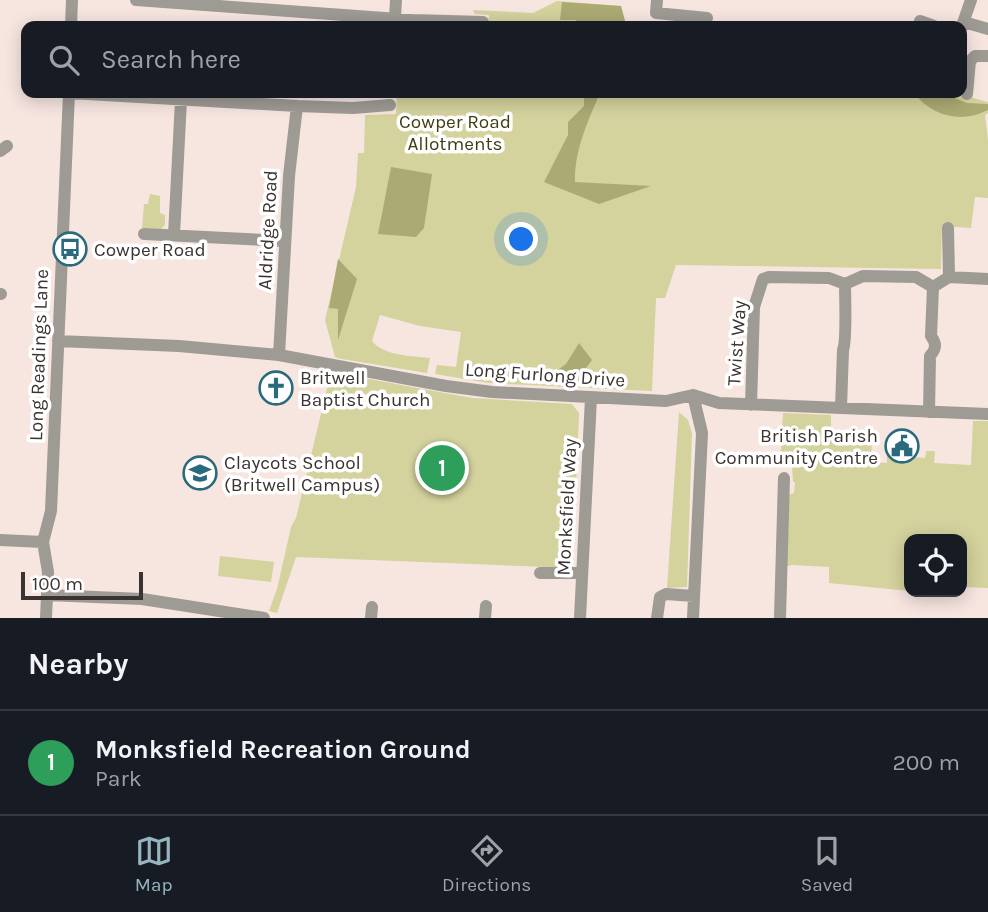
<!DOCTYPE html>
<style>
body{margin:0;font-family:Karla,sans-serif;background:#242831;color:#f1f3f6}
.controls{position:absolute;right:21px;bottom:21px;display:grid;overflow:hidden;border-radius:14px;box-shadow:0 4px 18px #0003}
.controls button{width:63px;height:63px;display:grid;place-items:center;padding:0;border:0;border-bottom:2px solid #363941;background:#171b24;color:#f1f3f6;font:35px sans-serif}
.scale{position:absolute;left:21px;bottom:18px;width:122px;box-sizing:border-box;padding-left:7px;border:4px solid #3a3331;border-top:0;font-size:19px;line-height:24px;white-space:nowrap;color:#3a3331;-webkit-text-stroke:5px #fff;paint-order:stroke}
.you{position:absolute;left:522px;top:240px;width:24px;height:24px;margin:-18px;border:5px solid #fff;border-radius:50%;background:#1a73e8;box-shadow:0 0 0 10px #1a73e833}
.badge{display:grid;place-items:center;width:46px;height:46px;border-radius:50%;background:#97b5c0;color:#fff;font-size:23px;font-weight:700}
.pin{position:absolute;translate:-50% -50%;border:4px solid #fff;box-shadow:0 2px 7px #0006}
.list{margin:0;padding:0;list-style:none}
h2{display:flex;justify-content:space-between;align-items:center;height:91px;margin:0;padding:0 28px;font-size:30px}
h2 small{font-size:23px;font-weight:400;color:#9ea1a6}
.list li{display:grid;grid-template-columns:46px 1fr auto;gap:21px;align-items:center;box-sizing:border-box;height:105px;padding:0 28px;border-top:2px solid #363941}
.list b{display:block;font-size:26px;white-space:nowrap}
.list p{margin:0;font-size:23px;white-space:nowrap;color:#9ea1a6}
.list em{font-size:23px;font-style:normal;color:#9ea1a6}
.icon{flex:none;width:38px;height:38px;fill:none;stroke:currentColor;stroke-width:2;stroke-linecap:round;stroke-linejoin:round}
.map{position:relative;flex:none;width:988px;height:618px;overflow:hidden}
.search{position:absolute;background:#171b24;box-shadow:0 4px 18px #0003;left:21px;right:21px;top:21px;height:77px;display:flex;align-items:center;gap:18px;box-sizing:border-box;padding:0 24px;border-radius:14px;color:#9ea1a6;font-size:26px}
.sheet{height:196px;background:#171b24}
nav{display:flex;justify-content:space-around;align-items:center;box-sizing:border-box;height:98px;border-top:2px solid #363941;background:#171b24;font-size:19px;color:#9ea1a6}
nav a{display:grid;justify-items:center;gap:4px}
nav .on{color:#97b5c0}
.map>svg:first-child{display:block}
.green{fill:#d4d29d}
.forest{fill:#acaa73}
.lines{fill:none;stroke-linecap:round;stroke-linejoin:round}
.minor{stroke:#9e9a94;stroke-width:12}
.labels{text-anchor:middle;stroke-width:7;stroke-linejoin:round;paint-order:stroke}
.park-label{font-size:19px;fill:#403d12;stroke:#fff}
.street-label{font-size:19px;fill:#3a3331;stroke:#fff}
.poi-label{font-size:19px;fill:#3a3331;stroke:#fff;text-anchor:start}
</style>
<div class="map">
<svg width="988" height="618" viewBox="0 0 988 618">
<rect width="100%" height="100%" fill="#f7e5e0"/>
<!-- green -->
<path class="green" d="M557,1L621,6L625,21L707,26H488L489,15L475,14L473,10L533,13Z
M397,93H955L988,102V113L985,115L988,140V198L975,197L971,228L942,226L941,269L676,265L665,298H656L652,391L489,383L435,374L437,365L456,367L461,332L420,326L380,315L372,341C384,356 412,356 430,358L427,373L342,359L335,357L325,320L356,187L358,153H364L365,115L396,114Z
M150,194L160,196V213L165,215V225L161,229L142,228L144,204H148Z
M331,372L472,398L572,404L579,413L573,568L296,557L277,613L269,611L277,589L291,527L296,518Z
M679,412L688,420L692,433L687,587L667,588Z
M783,413L831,415V438L872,439L871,462L887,463V455L925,458L926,451H935L934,463L971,465L973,421H988V588L962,587V539H909V591L829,583V567L792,565L784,567L788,495L794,493L795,482H793L792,466L780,467Z
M220,556L274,562L271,582L218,576Z"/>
<!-- forest -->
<path class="forest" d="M562,2L621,6L625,21L641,22L640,26H581L576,20H560Z
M584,93H600C588,121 574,151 575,182L651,186L599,204L544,182L568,135V122L584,106Z
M914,93H942L967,103L988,104V110C961,124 932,116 914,93Z
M391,167L432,174L424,228L416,237L378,234Z
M338,259L357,279L338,340V309L329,308Z
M579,343L592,360L580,376L552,374L566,364Z"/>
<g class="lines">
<!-- minor -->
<path class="minor" d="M136,0L412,20L483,22
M657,0L656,13L707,18
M395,18L396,0
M920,21L934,26
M964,22L988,29
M71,26L72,0
M962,26L971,0
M69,93L297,106L353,108L390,105
M967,94L970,61L975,56H988
M0,151L7,146
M948,228L949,277
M144,234L285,241
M174,235L181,100
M845,284L863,276L916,277L933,287
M933,287L949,277L988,279
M0,294H1
M58,341L179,346L279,355L446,386L492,392L666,401L693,395L719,403L988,414
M279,355L289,176L297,106
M693,395L702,433L693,618
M751,405L754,307L763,279L769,277L829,278L845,284
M841,408L843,350C847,341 845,298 845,284
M929,412L930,356C936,349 937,344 931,336L933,287
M0,540L43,542
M540,573H582
M47,595L142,599L264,618
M46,618L48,572L43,542L51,511L69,93
M371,618L372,607
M485,618L486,606
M580,618L591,398
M657,618L660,597L666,594L694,596
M780,618L784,478"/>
</g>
<!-- icons -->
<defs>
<symbol id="bus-ring" viewBox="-11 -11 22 22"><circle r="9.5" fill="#fff" stroke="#296a7d" stroke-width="1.5"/><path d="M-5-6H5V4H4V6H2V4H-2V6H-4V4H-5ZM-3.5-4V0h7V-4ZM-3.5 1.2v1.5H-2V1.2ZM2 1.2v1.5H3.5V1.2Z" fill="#296a7d"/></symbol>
<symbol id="church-ring" viewBox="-11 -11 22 22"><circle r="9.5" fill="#fff" stroke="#296a7d" stroke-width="1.5"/><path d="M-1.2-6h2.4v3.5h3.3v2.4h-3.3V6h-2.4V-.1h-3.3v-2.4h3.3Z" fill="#296a7d"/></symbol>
<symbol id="civic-ring" viewBox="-11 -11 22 22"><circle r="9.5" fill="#fff" stroke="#296a7d" stroke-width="1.5"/><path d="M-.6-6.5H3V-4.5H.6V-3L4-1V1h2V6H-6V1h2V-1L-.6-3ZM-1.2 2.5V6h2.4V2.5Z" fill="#296a7d"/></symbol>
<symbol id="school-ring" viewBox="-11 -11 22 22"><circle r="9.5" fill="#fff" stroke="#296a7d" stroke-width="1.5"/><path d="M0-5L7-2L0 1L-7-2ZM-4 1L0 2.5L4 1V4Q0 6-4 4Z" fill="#296a7d"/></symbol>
</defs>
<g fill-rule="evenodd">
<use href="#bus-ring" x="51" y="230" width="38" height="38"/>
<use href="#church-ring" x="257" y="369" width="38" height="38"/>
<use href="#civic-ring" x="883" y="427" width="38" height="38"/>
<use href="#school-ring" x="181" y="454" width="38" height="38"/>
</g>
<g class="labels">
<!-- park labels -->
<g class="park-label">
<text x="455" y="128">Cowper Road<tspan x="455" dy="22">Allotments</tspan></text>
</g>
<!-- street labels -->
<g class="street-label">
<text transform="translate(267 230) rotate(-87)" y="7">Aldridge Road</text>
<text transform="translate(736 343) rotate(-86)" y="7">Twist Way</text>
<text transform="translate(38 355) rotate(-88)" y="7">Long Readings Lane</text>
<text transform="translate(545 374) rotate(4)" y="7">Long Furlong Drive</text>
<text transform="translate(566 507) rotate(-87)" y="7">Monksfield Way</text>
</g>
<!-- poi labels -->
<g class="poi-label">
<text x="94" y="256">Cowper Road</text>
<text x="300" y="384">Britwell<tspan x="300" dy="22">Baptist Church</tspan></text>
<text x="878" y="442" text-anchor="end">British Parish<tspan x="878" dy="22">Community Centre</tspan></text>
<text x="224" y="469">Claycots School<tspan x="224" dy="22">(Britwell Campus)</tspan></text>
</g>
</g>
</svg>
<div class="controls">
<button><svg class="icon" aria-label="locate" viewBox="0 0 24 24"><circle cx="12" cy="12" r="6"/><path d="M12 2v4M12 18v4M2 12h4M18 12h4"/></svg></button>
</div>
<div class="scale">100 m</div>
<div class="you"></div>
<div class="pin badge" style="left:442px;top:468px;background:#2e9e5b">1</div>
<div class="search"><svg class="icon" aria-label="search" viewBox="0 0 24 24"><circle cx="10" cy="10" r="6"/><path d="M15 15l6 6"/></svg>Search here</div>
</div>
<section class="sheet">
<h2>Nearby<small></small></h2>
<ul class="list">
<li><span class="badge" style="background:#2e9e5b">1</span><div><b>Monksfield Recreation Ground</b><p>Park</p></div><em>200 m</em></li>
</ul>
</section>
<nav>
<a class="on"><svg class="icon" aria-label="map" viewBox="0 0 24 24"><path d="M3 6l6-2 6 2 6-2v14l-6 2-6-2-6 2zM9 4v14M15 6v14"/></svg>Map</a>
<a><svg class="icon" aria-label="directions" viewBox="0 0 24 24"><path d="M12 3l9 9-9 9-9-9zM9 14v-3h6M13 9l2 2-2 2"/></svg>Directions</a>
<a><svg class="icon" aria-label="saved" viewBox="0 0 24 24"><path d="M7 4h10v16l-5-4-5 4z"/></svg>Saved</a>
</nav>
